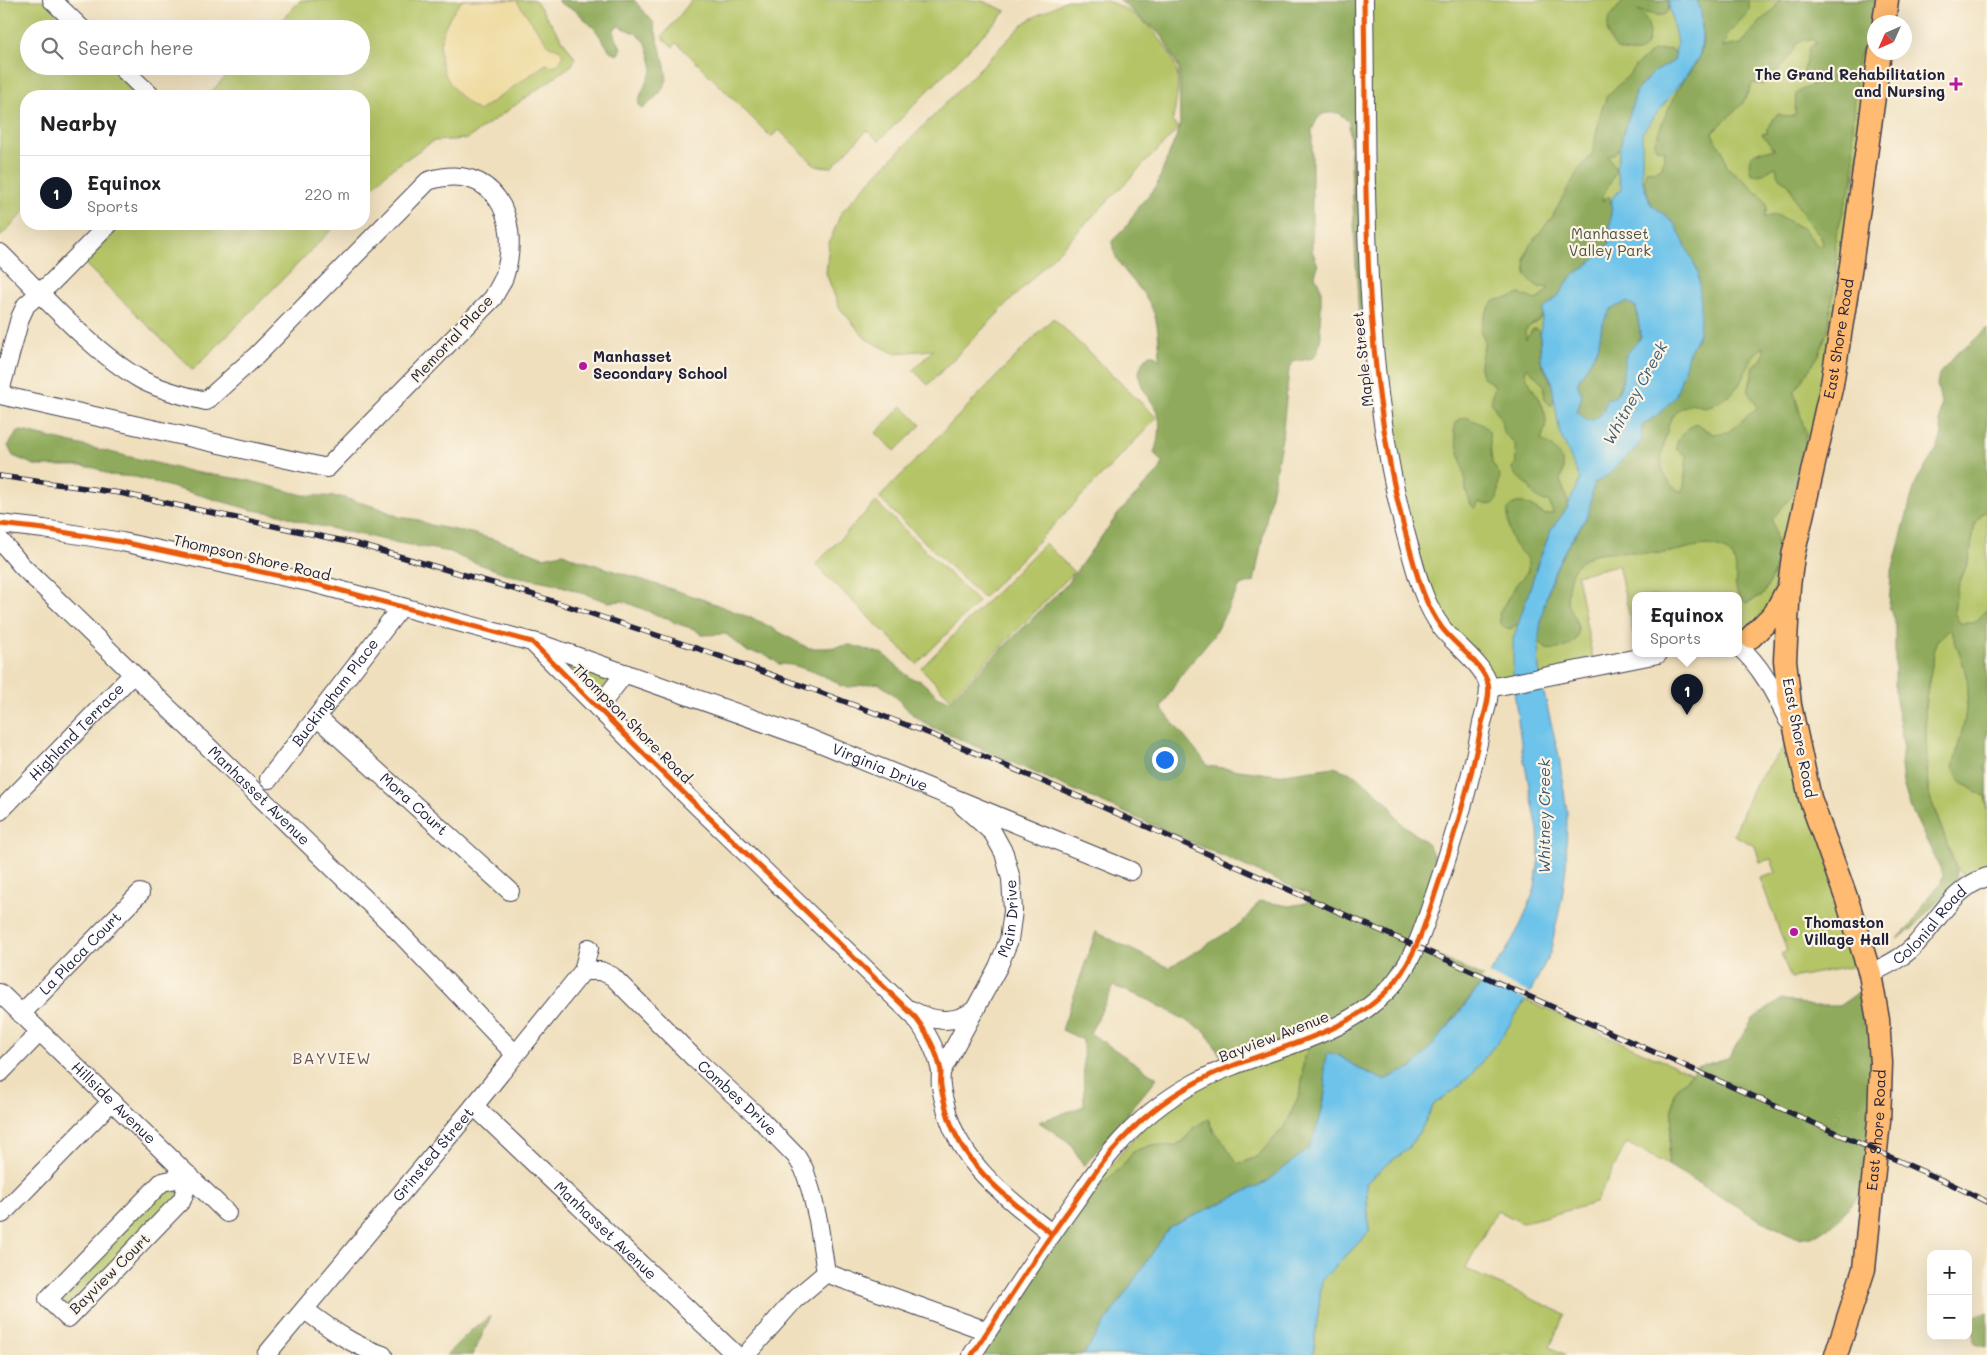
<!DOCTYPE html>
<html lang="en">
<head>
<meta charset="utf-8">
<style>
	:root { --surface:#fff; --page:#f2f2f2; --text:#202124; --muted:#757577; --line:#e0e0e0; --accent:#111827 }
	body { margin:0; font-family:Mali,sans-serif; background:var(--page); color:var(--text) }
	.controls { position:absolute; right:15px; bottom:15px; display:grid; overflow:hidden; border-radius:10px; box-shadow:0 5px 20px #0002 }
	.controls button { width:45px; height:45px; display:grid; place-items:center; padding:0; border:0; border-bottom:1px solid var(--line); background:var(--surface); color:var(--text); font:25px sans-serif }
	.compass { position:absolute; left:1867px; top:15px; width:45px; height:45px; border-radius:50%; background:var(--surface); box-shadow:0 5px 20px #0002; rotate:225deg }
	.you { position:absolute; left:1164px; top:759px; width:18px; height:18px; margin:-12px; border:4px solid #fff; border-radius:50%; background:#1a73e8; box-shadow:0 0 0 8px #1a73e833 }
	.badge { display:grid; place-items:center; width:32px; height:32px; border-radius:50%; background:var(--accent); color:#fff; font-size:16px; font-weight:700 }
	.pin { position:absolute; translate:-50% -41px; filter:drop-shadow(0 1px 2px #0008) }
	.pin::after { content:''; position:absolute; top:26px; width:18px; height:15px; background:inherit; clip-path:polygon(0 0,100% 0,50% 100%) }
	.popup { position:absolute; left:1632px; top:592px; width:110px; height:65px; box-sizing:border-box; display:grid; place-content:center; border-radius:10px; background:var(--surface); filter:drop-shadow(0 1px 4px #0005); font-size:16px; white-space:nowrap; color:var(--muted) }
	.popup b { font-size:19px; color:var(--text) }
	.popup::after { content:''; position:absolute; left:50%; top:100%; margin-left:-10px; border:10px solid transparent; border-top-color:var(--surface) }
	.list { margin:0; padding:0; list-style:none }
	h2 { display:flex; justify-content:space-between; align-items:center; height:65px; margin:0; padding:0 20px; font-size:21px }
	h2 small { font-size:16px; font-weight:400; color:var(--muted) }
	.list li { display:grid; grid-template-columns:32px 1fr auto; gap:15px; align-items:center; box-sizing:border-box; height:75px; padding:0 20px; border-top:1px solid var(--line) }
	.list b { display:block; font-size:19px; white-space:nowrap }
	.list p { margin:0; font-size:16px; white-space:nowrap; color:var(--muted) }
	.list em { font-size:16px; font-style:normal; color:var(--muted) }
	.icon { flex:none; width:28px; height:28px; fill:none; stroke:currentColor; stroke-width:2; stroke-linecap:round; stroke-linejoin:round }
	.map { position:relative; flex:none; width:1987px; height:1355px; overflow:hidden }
	.search { position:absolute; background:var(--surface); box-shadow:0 5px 20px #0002; left:20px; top:20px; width:350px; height:55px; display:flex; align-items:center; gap:12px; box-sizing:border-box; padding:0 18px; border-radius:28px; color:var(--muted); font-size:19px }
	.panel { position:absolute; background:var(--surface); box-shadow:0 5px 20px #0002; left:20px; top:90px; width:350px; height:140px; border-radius:20px }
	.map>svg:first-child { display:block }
</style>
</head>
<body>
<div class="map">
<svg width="1987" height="1355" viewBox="0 0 1987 1355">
	<rect width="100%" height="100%" fill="#fcf5e5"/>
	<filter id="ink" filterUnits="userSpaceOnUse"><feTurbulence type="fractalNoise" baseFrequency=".02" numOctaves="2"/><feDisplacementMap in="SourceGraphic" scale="10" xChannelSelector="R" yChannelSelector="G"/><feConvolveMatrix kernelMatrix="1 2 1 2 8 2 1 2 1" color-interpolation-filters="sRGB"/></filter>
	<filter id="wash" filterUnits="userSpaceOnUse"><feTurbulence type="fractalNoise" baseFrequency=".0096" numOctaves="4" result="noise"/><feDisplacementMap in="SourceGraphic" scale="20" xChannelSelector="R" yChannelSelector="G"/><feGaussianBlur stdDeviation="1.12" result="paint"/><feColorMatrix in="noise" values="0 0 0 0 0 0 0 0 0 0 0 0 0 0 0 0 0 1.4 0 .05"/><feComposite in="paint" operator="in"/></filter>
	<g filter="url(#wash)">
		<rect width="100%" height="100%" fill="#efdfbd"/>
		<g fill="#b4c466" stroke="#6b7350">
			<polygon points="0,0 52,0 82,29 29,29 29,66 120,66 143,88 135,96 26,96 26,210 0,237"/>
			<polygon points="301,0 535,0 575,58 572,65 467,139 433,141 390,170 364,196 364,96 207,96 236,66 361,66 361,29 273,29"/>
			<polygon points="692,0 980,0 1006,11 879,141 867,130 832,167 816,166 779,130 771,137 677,43 673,47 662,37"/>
			<path d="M1067 0C1078 0 1091 0 1102 0 1135 8 1165 36 1176 68 1180 79 1176 110 1172 122L1179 128 928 385 913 370 933 350 894 353 866 339 839 307 826 273 829 243 841 213 863 188 1025 22Z"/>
			<polygon points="1364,0 1887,0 1874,22 1874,52 1787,631 1738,639 1738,596 1636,596 1636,645 1618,565 1577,575 1594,665 1489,688 1434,615 1378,392"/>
			<polygon points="123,224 337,224 193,370 84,263"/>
			<polygon points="1053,318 1157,418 983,598 879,498"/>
			<polygon points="902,406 921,425 895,451 876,433"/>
			<polygon points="876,502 978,602 917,664 815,565"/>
			<polygon points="1987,509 1987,877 1973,884 1956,868 1928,792 1925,705 1936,642 1969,559 1975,523"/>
			<polygon points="1045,543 1074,572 950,698 921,668"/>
			<polygon points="532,642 625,673 598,708"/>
			<polygon points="1795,733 1866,964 1791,978 1781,954 1787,951 1760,878 1776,873 1771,859 1760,862 1755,846 1734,835 1754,785"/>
			<polygon points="1525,1000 1691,1073 1674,1093 1668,1165 1627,1143 1595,1203 1522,1223 1497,1210 1465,1269 1565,1314 1550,1347 1566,1355 1313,1355 1322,1280 1369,1232 1366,1183 1387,1164 1407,1150 1423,1126 1434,1104 1454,1090 1470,1076 1503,1035"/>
			<path d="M1316 1036 1304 1057 1301 1090 1286 1125 1258 1156 1237 1165C1228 1149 1215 1136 1208 1119L1193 1128 1184 1141 1174 1146 1152 1145 1134 1151 1124 1164 1052 1234 1166 1101Z"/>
			<polygon points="190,1176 182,1200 68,1318 48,1299 162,1182"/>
		</g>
		<g fill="#8faa5b" stroke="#58664b" fill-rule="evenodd">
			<polygon points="557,0 599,1 634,0 653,22 665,66 667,80 660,93 643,109 638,105 641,94 653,69 650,56 646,43 636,33 618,26 614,29 614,33 621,48 619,53 617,55 610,51 595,29 575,10 561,4"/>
			<path d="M1119 0H1364L1370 352 1365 350 1360 341 1349 122 1339 113C1321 112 1319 114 1312 130V250L1318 266 1315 275 1321 289V307L1320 322 1321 336 1318 351 1313 358 1293 362 1289 370 1282 438 1254 582 1240 586 1213 636 1180 676 1161 708 1208 766 1277 775 1334 767 1356 775 1388 803 1400 822 1428 844 1435 859 1438 873 1417 947 1486 978 1455 1016 1447 1028 1413 1067 1384 1080 1359 1069 1338 1055 1324 1067 1326 1088 1319 1122 1310 1148 1268 1181 1170 1227 1083 1355H972L1052 1234 1124 1164 1134 1151 1152 1145 1174 1146 1184 1141 1193 1128 1208 1119 1214 1133 1225 1144 1238 1165 1258 1156 1286 1125 1301 1090 1304 1057 1315 1036 1228 1067 1205 1031 1149 1000 1114 986 1090 1033 1157 1078 1084 1166 1070 1143 1039 1122 1084 1106 1083 1040 1062 1030 1096 932 1169 968 1241 924 1260 901 1289 906 1306 903 1310 895 928 725 913 715 891 692 878 683 849 687 840 686 835 681 814 672 793 665 779 664 765 654 748 652 726 634 702 635 694 629 675 623 668 618 662 617 623 601 608 602 553 583 510 575 462 558 451 552 399 543 305 523 280 514 252 510 136 477 109 475 96 468 80 466H37L13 456 8 446 18 431H22L193 472 247 480 303 495 341 497 379 508 399 517 419 520 430 525 471 533 513 545 543 557 563 553 574 558 702 599 761 622 808 648H827L850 645 883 654 910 678 921 681 939 697 950 700 1066 585 1118 514 1160 470 1162 462 1154 453C1157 445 1161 426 1159 418 1153 394 1124 380 1149 355H1154L1160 360C1159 342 1159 323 1151 306 1140 283 1113 267 1112 241L1127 226 1138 207 1156 187 1180 127 1179 68 1162 36Z"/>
			<path d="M1619 0H1668C1673 24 1650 13 1638 11 1641 13 1645 16 1646 19 1651 29 1650 51 1637 52 1630 53 1623 51 1617 49 1601 30 1606 19 1623 2Z"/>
			<path d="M1697 0H1749V11L1728 34 1723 47 1741 44 1760 22 1774 10 1779 0H1874L1875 21 1857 63 1853 130 1854 176 1835 238 1837 267 1828 330 1819 355 1794 392 1806 434 1803 463 1792 496 1772 519 1779 554 1774 573 1763 595 1747 603C1724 591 1747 565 1726 551 1708 538 1683 551 1664 553 1637 556 1592 541 1574 569 1569 576 1566 594 1568 603 1570 611 1576 619 1578 627 1580 646 1560 651 1546 649L1538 641C1539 614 1552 573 1566 549 1573 537 1583 527 1588 513 1591 504 1592 493 1594 483 1605 476 1610 471 1619 462 1635 447 1640 452 1642 426L1660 413 1683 374 1688 355 1699 333 1675 224 1650 203 1644 181 1646 171 1658 170 1662 167 1665 150 1657 149 1654 144C1662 123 1670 103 1681 84 1686 75 1695 67 1699 58 1706 42 1702 16 1697 0ZM1811 39 1816 43 1809 48 1803 74H1816L1821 79C1814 87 1803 87 1796 94L1795 115 1788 117 1778 114C1772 117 1772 124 1767 128V133L1762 134 1775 150C1759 150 1744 152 1751 173 1763 178 1766 171 1776 167L1780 179 1789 184 1797 204 1809 223 1820 235 1823 243 1821 247 1816 244 1804 229 1783 218 1776 215 1764 217 1767 209 1766 203 1761 195 1754 191 1751 186 1727 167 1722 149 1715 140 1712 133 1742 104 1753 83 1763 85 1777 72 1793 52 1796 44 1803 40ZM1763 347C1765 357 1762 360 1754 366L1748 392 1758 407 1728 432 1713 434 1696 424C1687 427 1675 440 1676 449L1687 456 1684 486 1681 492C1658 477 1659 460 1666 436 1668 430 1668 422 1672 417 1676 410 1684 407 1691 403L1704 407 1712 405 1730 395 1739 385 1754 355Z"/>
			<path d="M1671 49 1676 53 1674 61 1653 73 1637 90 1620 147 1615 153 1608 156 1616 169C1613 183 1604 188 1602 201L1609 196 1613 209 1609 244 1595 259 1570 278 1559 295 1543 310 1542 316 1538 321 1527 328 1525 332 1526 339 1533 329H1536L1540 332C1541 341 1539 352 1541 361 1546 375 1560 390 1551 406L1545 400 1543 384 1527 367 1525 373C1530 387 1546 406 1546 421 1546 427 1543 434 1541 440 1557 449 1569 461 1560 480L1568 502 1567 508 1551 530 1540 558 1519 623 1510 629 1504 627 1500 623 1499 613 1516 585 1528 571C1529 554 1522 556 1514 544 1508 533 1508 522 1508 509 1518 495 1534 508 1545 515L1553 513 1549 501C1547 501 1544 501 1541 500 1534 498 1532 490 1528 485 1522 478 1514 478 1512 468L1516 462 1515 444 1503 432 1501 419 1491 402 1495 386 1482 376C1481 372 1479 367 1480 364 1481 352 1489 342 1480 331 1483 322 1487 304 1497 300 1505 298 1512 298 1520 294L1536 300 1542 297 1549 288 1539 287 1531 282 1526 275 1525 260 1529 246 1552 217 1579 169 1592 155 1601 111 1607 96 1629 75 1635 66 1653 51Z"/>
			<polygon points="1627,302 1636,307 1641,337 1626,356 1624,374 1617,394 1597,419 1587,421 1577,412 1582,395 1577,383 1598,348 1602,325 1611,308"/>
			<polygon points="1987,328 1987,509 1975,523 1969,559 1957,589 1954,613 1960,623 1974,623 1987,610 1987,765 1984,769 1987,770 1987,809 1985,797 1959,781 1953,767 1964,723 1968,693 1967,675 1951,630 1944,634 1936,642 1925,705 1928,792 1956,868 1957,876 1951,889 1932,907 1912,929 1897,939 1911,925 1928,897 1941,883 1943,874 1910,807 1903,783 1901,766 1903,744 1895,693 1895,620 1889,608 1891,575 1912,495 1917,480 1938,447 1942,433 1940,423 1941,404 1937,384 1939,374 1957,353 1970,344"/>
			<path d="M1466 417 1483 425 1489 431 1492 463 1500 475C1496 491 1503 512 1479 502L1475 509 1471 505 1466 490 1465 477 1454 431 1456 423 1460 419Z"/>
			<polygon points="1872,983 1878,1020 1865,1189 1834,1224 1817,1235 1798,1238 1756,1218 1668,1165 1674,1093 1697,1067 1728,1058 1753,1019 1782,999 1811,1006 1839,1006"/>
			<polygon points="1987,1313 1987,1347 1974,1344 1972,1318"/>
			<polygon points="491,1316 473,1355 446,1355 471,1330"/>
		</g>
		<path fill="#eeda9e" stroke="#887e6c" d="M463 0H516L549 46 559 49 563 54C562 64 555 68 546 64L479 111C435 83 426 39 463 0Z"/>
		<path fill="#6dc3ea" stroke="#487292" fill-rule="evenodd" d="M1668 0H1697L1701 11 1702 40 1699 58 1642 133V179L1650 203 1675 224 1698 272 1701 305 1699 333 1688 355 1683 374 1675 397 1660 413 1642 426 1641 441 1634 451 1620 462 1610 474 1594 483C1592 493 1591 504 1588 514 1582 527 1572 537 1565 550 1545 586 1534 636 1540 677L1559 756 1567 812 1566 867 1562 898 1550 953 1530 993 1503 1035 1470 1076 1454 1090 1434 1104 1423 1126 1407 1150 1387 1164 1366 1183 1369 1232 1322 1280 1313 1355H1083L1170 1227 1268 1181 1309 1148 1319 1122 1323 1105 1326 1088 1324 1067 1327 1053 1338 1055 1359 1069 1384 1080 1413 1067 1447 1028 1504 955 1522 922 1535 888 1539 857 1538 830 1522 750 1513 683V639L1540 558 1551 530 1567 508 1580 479 1560 434 1551 380 1541 360 1540 333 1543 310 1559 295 1570 278 1595 259 1609 244 1612 199 1615 194 1622 190 1616 169 1622 138 1637 90 1653 73 1674 61 1677 43ZM1627 302 1636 307 1641 337C1637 343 1629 350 1626 356 1621 370 1627 397 1606 400 1604 412 1601 418 1588 421L1577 412 1582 395 1577 383 1598 348 1602 325 1611 309Z"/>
		<polygon fill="#efdfbd" points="1486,973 1530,993 1532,994 1528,1001 1481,981"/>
	</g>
	<g filter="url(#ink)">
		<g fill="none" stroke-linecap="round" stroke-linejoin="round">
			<defs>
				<g id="minor">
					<polyline points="52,0 82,29"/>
					<polyline points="120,66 151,96"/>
					<path d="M0 253C41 293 91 351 140 379 160 390 184 396 206 401L256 356 428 181C493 160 522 218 505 274 503 282 497 290 493 298L327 468 0 395"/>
					<polyline points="0,391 20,318 26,305 52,282 109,224"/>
					<path d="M0 524 44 529 122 542 313 583 532 642 652 762 915 1017C927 1033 937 1051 941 1071 941 1076 940 1081 941 1086 942 1095 945 1104 947 1112 962 1166 1010 1200 1052 1234"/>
					<path id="s1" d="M0 540 22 566 394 927 515 1054"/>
					<path id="s2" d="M534 642 570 654 813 740 1131 871"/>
					<path d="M1738 646C1761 665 1775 694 1788 720"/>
					<polyline points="1489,688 1658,654"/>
					<polyline points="598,708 625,673"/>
					<path id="s3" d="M317 717 510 891"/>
					<path id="s4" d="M269 779 401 607"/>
					<path id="s5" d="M0 811 133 674"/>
					<path id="s6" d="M583 971H601L612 976 695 1059 755 1114 796 1156 804 1169 811 1191 818 1220 826 1273"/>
					<path id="s7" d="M1870 974C1885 966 1903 958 1915 945 1938 921 1953 888 1987 877"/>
					<path id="s8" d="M0 993 227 1213"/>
					<path d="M911 1010C934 1022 955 1025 976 1009"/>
					<path id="s9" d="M21 1014 140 893"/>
					<path id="s10" d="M941 1072 998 967 1009 940 1013 911 1011 879 1004 853 993 833 963 806"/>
					<polyline points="0,1073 40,1032"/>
					<path id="s11" d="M474 1106 736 1355"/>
					<polygon points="190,1176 182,1200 68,1318 48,1299 162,1182"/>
					<polyline points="2,1214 112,1101"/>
					<polyline points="826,1273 987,1331"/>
					<path d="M305 1310C329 1328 353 1346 383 1355"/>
					<path id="s12" d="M266 1355 474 1106 583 971 589 948"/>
					<polyline points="746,1355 795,1299 826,1273"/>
					<path d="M972 1355C1003 1308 1033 1260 1066 1214 1082 1192 1096 1169 1114 1149 1136 1123 1165 1099 1195 1083 1260 1047 1345 1042 1395 982 1415 956 1425 925 1435 894 1454 838 1471 782 1482 723 1485 712 1491 695 1488 684 1484 665 1454 644 1442 628 1424 604 1417 575 1409 546 1359 369 1367 182 1364 0"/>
				</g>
				<g id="major">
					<polyline points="1884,22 1887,0"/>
					<polyline points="1751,637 1775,613 1786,592"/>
					<path id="s13" d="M1836 1355 1864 1269 1879 1121 1881 1063 1878 1020 1870 974 1846 897 1810 798 1790 705 1785 660 1789 586 1793 556 1832 384 1851 266 1880 52"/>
				</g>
			</defs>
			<use href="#minor" stroke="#413e4e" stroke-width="20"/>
			<use href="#major" stroke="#413e4e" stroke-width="25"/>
			<use href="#minor" stroke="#fff" stroke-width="18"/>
			<use href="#major" stroke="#ffbb71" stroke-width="22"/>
			<defs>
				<polyline id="rail" points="0,476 120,493 353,543 531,594 708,652 814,690 933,735 1089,801 1951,1184 1987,1202"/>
			</defs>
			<use href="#rail" stroke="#22223b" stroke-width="5.5"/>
			<use href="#rail" stroke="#fcf5e5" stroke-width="4" stroke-dasharray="11" stroke-linecap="butt"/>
			<defs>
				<g id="cycleway">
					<path d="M0 524 44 529 122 542 313 583 532 642 652 762 915 1017C927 1033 937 1051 941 1071 941 1076 940 1081 941 1086 942 1095 945 1104 947 1112 962 1166 1010 1200 1052 1234"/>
					<path d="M972 1355C1003 1308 1033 1260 1066 1214 1082 1192 1096 1169 1114 1149 1136 1123 1165 1099 1195 1083 1260 1047 1345 1042 1395 982 1415 956 1425 925 1435 894 1454 838 1471 782 1482 723 1485 712 1491 695 1488 684 1484 665 1454 644 1442 628 1424 604 1417 575 1409 546 1359 369 1367 182 1364 0"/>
				</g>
			</defs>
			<use href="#cycleway" stroke="#fcf5e5" stroke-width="8"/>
			<use href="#cycleway" stroke="#e8590c" stroke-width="5"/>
		</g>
	</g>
	<g fill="#b5179e" stroke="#fcf5e5" stroke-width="2">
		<path d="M1953.5 76.5h5v5h5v5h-5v5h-5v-5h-5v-5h5z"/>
		<circle cx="583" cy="366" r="5"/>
		<circle cx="1794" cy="932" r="5"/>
	</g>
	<g text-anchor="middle" stroke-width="4.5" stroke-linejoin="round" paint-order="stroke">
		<g font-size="15" font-weight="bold" fill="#22223b" stroke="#fcf5e5" text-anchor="start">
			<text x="1945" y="80" text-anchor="end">The Grand Rehabilitation<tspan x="1945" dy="17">and Nursing</tspan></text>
			<text x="593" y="362">Manhasset<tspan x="593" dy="17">Secondary School</tspan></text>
			<text x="1804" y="928">Thomaston<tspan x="1804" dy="17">Village Hall</tspan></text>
		</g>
		<g font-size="15" fill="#4e5348" stroke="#fcf5e5">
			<text x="1610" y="239">Manhasset<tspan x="1610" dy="17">Valley Park</tspan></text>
		</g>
		<g font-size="15" fill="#22223b" stroke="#fcf5e5">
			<text transform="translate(452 339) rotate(-47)" y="5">Memorial Place</text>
			<text dy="5" stroke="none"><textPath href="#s13" startOffset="1040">East Shore Road</textPath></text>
			<text transform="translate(1363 359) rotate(-96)" y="5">Maple Street</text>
			<text transform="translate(252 558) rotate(13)" y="5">Thompson Shore Road</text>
			<text dy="5" stroke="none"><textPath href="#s4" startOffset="109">Buckingham Place</textPath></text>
			<text transform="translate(632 724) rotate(45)" y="5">Thompson Shore Road</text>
			<text dy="5" stroke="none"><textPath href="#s5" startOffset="110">Highland Terrace</textPath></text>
			<text transform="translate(1799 738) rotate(79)" y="5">East Shore Road</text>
			<text dy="5" stroke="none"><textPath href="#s2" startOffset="368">Virginia Drive</textPath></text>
			<text dy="5" stroke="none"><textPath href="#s1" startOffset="364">Manhasset Avenue</textPath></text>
			<text dy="5" stroke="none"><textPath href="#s3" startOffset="130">Mora Court</textPath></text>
			<text dy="5" stroke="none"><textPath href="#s10" startOffset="170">Main Drive</textPath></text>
			<text dy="5" stroke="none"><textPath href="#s7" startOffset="78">Colonial Road</textPath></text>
			<text dy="5" stroke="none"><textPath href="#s9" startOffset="85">La Placa Court</textPath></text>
			<text transform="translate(1274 1037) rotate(-21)" y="5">Bayview Avenue</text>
			<text dy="5" stroke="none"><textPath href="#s6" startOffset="205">Combes Drive</textPath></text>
			<text dy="5" stroke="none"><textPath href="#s8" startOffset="158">Hillside Avenue</textPath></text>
			<text dy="5" stroke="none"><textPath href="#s13" startOffset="230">East Shore Road</textPath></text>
			<text dy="5" stroke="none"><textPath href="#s12" startOffset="261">Grinsted Street</textPath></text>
			<text dy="5" stroke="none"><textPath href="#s11" startOffset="181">Manhasset Avenue</textPath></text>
			<text transform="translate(110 1274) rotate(-45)" y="5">Bayview Court</text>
		</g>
		<g font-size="16" font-style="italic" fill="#3c5a78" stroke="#fcf5e5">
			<text transform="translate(1635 393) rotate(-61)" y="6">Whitney Creek</text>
			<text transform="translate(1544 816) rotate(-90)" y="6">Whitney Creek</text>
		</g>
		<g font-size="16" letter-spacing="1" fill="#68565e" stroke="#fcf5e5">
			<text x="332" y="1064">BAYVIEW</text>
		</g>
	</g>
</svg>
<div class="controls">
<button>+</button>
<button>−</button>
</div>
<svg class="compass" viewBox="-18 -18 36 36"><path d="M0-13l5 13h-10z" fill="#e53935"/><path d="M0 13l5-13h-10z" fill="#757577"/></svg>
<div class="you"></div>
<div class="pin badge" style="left:1687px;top:715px">1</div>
<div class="popup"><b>Equinox</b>Sports</div>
<div class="search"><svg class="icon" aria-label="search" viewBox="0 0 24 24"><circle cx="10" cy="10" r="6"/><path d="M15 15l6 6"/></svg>Search here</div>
<section class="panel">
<h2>Nearby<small></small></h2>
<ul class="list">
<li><span class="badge">1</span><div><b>Equinox</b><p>Sports</p></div><em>220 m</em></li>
</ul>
</section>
</div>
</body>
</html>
